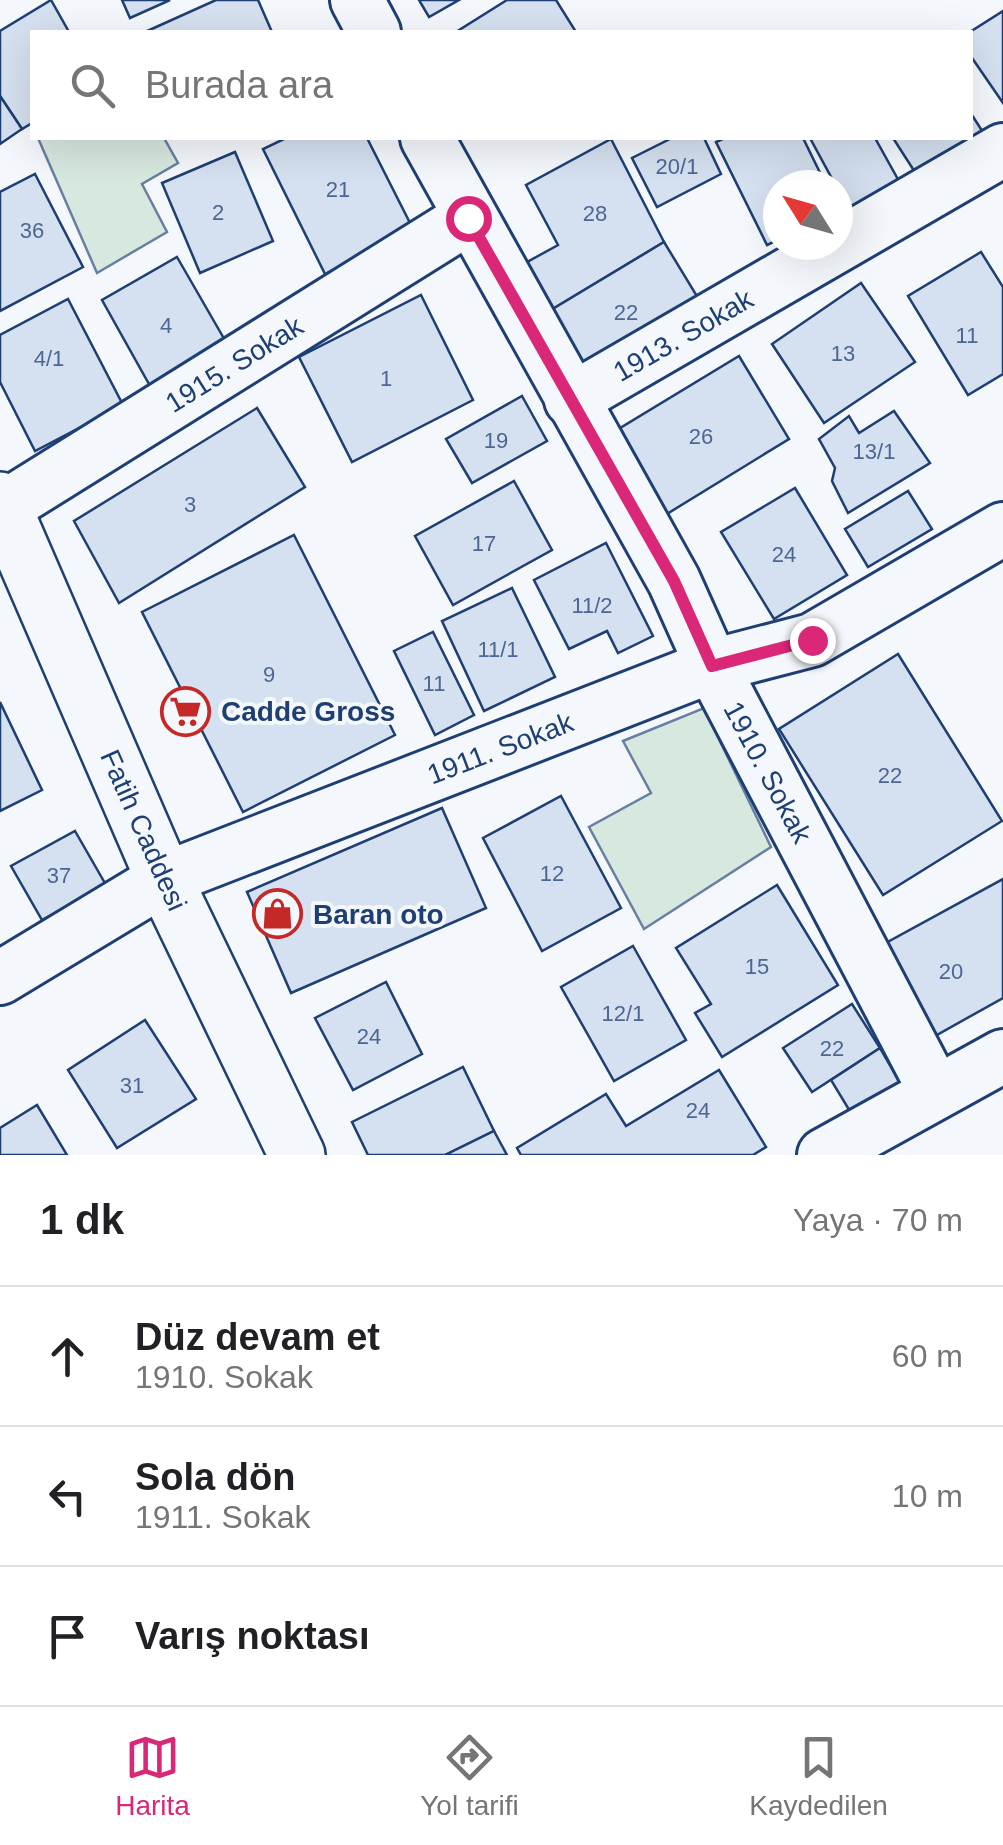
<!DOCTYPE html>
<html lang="tr">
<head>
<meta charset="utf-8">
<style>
	:root { --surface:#fff; --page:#f2f2f2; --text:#202124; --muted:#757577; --line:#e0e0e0; --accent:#db2777 }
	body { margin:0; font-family:Arial,sans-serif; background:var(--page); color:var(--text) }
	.compass { position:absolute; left:763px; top:170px; width:90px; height:90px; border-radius:50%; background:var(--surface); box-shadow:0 10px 40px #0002; rotate:307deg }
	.stop { position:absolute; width:30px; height:30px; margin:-22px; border:8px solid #db2777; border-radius:50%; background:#fff }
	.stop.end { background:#db2777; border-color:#fff; box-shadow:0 2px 10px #0008 }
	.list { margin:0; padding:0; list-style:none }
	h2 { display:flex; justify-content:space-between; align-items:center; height:130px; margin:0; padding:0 40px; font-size:42px }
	h2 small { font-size:32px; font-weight:400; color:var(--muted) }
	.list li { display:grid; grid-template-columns:65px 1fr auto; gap:30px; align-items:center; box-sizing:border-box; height:140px; padding:0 40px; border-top:2px solid var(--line) }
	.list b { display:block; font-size:38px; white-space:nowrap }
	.list p { margin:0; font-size:32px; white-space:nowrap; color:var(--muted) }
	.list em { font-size:32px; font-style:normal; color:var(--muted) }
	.icon { flex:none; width:55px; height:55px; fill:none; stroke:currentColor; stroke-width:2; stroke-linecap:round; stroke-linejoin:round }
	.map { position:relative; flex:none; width:1003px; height:1155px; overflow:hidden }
	.search { position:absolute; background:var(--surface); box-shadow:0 10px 40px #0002; left:30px; right:30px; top:30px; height:110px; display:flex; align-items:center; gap:25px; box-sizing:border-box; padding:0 35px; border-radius:0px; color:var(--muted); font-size:38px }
	.sheet { height:550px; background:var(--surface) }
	nav { display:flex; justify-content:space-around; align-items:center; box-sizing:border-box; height:140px; border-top:2px solid var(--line); background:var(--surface); font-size:28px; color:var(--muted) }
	nav a { display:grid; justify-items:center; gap:5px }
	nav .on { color:var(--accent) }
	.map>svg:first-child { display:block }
</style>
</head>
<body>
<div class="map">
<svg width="1003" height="1155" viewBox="0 0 1003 1155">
	<rect width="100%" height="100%" fill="#f4f7fb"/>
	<g fill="#d7e8df" stroke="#687fa3" stroke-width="2.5">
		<polygon points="38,138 164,138 178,163 142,184 167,232 97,273"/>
		<polygon points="704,708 771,847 644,929 589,827 651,793 623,741"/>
	</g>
	<g fill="#d5e0f0" stroke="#1d3f73" stroke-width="2.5">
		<polygon points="51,0 69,32 32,32 32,123 22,129 0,96 0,31"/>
		<polygon points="122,0 170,0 130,18"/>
		<polygon points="216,0 258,0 272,32 145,32"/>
		<polygon points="419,0 459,0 429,17"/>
		<polygon points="507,0 556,0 576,32 456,32"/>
		<polygon points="1003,11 1003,103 970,55 970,32"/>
		<polygon points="0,96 22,129 0,144"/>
		<polygon points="970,112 986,137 920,180 893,138 970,138"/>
		<polygon points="286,138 367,138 413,229 325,274 263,149"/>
		<polygon points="672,138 704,138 721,174 657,207 632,158"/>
		<polygon points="725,138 803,138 826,185 778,185 778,240 767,245 716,142"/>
		<polygon points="810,138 875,138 900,183 849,210"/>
		<polygon points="611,139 664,242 546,313 509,272 558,245 526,185"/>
		<polygon points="235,152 273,241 200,273 162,183"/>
		<polygon points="35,174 83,267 0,311 0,192"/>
		<polygon points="664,242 706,311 586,381 546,313"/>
		<polygon points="981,252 1003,287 1003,374 968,395 908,296"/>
		<polygon points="177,257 230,349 154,393 102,300"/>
		<polygon points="861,283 915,362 824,423 772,344"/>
		<polygon points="421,295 473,400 352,462 299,357"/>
		<polygon points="68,299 123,405 35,451 0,382 0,335"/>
		<polygon points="739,356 789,439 662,517 612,433"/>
		<polygon points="522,396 547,441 472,483 446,439"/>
		<polygon points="257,408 305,487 119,603 74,521"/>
		<polygon points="894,411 930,463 848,513 832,481 835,468 819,439 849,416 859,433"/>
		<polygon points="514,481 552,550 453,605 415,536"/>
		<polygon points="795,488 847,575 774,619 721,532"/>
		<polygon points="908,491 932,529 868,567 845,529"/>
		<polygon points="294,535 395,735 243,812 142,612"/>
		<polygon points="606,543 653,636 618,653 607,631 569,649 534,580"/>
		<polygon points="512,588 555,677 484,711 442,621"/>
		<polygon points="433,632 474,715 435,735 394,651"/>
		<polygon points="898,654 1002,821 883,895 779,729"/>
		<polygon points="0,702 42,790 0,811"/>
		<polygon points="561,796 621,908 542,951 483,838"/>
		<polygon points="442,808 486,908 291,993 247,892"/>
		<polygon points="75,831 106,885 42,920 11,866"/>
		<polygon points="1003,879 1003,998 935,1036 884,944"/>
		<polygon points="777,885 838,985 722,1057 695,1013 711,1004 676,948"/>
		<polygon points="633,946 686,1040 614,1081 561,987"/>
		<polygon points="386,982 422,1054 353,1090 315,1018"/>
		<polygon points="852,1004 880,1048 812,1092 783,1048"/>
		<polygon points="145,1020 196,1099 117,1148 68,1070"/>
		<polygon points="880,1048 901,1084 851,1113 831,1080"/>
		<polygon points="463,1067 494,1131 445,1155 368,1155 352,1122"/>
		<polygon points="719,1070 766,1147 753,1155 521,1155 517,1148 606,1094 626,1126"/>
		<polygon points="37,1105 67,1155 0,1155 0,1128"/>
		<polygon points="494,1131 507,1155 445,1155"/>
	</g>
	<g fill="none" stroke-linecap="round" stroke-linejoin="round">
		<defs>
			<g id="street">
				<polyline points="357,0 374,32"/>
				<polyline points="427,138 674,581 712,666 935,1091"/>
				<polyline points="571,400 1003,150"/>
				<polyline points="0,510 468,218"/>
				<polyline points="0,978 164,879 712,666 812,640 1003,529"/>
				<polyline points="824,1155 1003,1056"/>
			</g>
			<polyline id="secondary" points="0,500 164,879 297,1155"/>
		</defs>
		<use href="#street" stroke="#1d3f73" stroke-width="58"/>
		<use href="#secondary" stroke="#1d3f73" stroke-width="60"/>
		<use href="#street" stroke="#f4f7fb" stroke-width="52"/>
		<use href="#secondary" stroke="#f4f7fb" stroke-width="55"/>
	</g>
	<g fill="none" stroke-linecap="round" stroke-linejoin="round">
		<polyline stroke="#db2777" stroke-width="12" points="468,218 674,581 712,666 812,640"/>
	</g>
	<defs>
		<symbol id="supermarket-ring" viewBox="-11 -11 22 22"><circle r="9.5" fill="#f4f7fb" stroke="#c62828" stroke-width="1.5"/><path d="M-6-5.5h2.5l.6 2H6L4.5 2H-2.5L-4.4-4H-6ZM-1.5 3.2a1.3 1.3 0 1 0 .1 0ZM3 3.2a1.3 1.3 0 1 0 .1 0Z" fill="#c62828"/></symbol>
		<symbol id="shop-ring" viewBox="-11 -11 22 22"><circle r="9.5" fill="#f4f7fb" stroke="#c62828" stroke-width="1.5"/><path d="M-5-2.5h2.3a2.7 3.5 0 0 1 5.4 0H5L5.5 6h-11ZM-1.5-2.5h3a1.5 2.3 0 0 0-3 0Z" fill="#c62828"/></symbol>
	</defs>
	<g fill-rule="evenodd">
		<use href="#supermarket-ring" x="158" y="684" width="55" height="55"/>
		<use href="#shop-ring" x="250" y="886" width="55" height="55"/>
	</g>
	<g text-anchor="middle" stroke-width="8" stroke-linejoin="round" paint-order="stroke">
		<g font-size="22" fill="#4b6792">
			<text x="677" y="174">20/1</text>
			<text x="338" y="197">21</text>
			<text x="218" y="220">2</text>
			<text x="595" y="221">28</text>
			<text x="32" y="238">36</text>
			<text x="626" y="320">22</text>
			<text x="166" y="333">4</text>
			<text x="967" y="343">11</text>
			<text x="843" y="361">13</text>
			<text x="49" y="366">4/1</text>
			<text x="386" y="386">1</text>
			<text x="701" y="444">26</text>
			<text x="496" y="448">19</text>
			<text x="874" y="459">13/1</text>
			<text x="190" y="512">3</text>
			<text x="484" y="551">17</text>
			<text x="784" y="562">24</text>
			<text x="592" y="613">11/2</text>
			<text x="498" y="657">11/1</text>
			<text x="269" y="682">9</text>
			<text x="434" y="691">11</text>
			<text x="890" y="783">22</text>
			<text x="552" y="881">12</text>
			<text x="59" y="883">37</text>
			<text x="757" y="974">15</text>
			<text x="951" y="979">20</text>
			<text x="623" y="1021">12/1</text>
			<text x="369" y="1044">24</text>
			<text x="832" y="1056">22</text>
			<text x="132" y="1093">31</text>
			<text x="698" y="1118">24</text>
		</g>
		<g font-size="28" fill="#1d3f73" stroke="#f4f7fb">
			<text transform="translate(683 335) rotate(-30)" y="10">1913. Sokak</text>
			<text transform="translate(234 364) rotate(-32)" y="10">1915. Sokak</text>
			<text transform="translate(500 748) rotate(-21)" y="10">1911. Sokak</text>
			<text transform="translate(768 772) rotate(62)" y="10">1910. Sokak</text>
			<text transform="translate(144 830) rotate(66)" y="10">Fatih Caddesi</text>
		</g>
		<g font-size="28" font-weight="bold" fill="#1d3f73" stroke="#f4f7fb" text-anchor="start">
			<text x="221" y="721">Cadde Gross</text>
			<text x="313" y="924">Baran oto</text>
		</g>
	</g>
</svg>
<svg class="compass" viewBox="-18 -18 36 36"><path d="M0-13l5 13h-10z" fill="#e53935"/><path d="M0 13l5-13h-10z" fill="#757577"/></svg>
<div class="stop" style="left:468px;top:218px"></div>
<div class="stop end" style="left:812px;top:640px"></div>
<div class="search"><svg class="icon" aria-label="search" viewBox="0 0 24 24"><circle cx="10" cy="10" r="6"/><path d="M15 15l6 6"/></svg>Burada ara</div>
</div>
<section class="sheet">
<h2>1 dk<small>Yaya · 70 m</small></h2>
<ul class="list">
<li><svg class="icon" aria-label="ahead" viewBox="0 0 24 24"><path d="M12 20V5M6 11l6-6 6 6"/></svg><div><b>Düz devam et</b><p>1910. Sokak</p></div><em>60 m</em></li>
<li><svg class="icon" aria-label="left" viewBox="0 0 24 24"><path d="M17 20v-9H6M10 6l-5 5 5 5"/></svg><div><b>Sola dön</b><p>1911. Sokak</p></div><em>10 m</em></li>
<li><svg class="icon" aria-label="arrive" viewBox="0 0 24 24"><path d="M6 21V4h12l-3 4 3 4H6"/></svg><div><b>Varış noktası</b></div></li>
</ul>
</section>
<nav>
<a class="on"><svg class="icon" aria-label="map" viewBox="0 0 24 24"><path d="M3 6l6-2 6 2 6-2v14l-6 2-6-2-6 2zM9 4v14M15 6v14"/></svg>Harita</a>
<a><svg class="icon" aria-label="directions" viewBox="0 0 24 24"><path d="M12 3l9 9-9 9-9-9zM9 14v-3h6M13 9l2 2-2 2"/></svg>Yol tarifi</a>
<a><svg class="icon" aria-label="saved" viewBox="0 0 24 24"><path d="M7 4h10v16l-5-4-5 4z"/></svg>Kaydedilen</a>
</nav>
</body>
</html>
